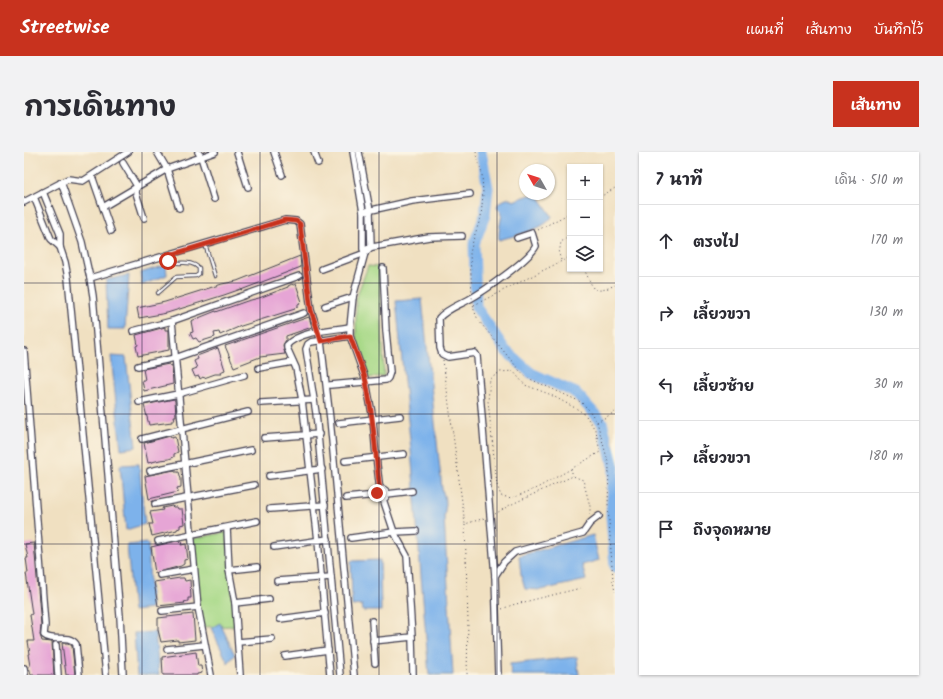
<!DOCTYPE html>
<html lang="th">
<head>
<meta charset="utf-8">
<style>
	:root { --surface:#fff; --page:#f2f2f3; --text:#2b2b33; --muted:#7c7c81; --line:#e1e1e2; --accent:#c8321e }
	body { margin:0; font-family:Kalam,"Playpen Sans Thai",sans-serif; background:var(--page); color:var(--text) }
	.controls { position:absolute; right:12px; top:12px; display:grid; overflow:hidden; border-radius:0px; box-shadow:0 1px 3px #0004 }
	.controls button { width:36px; height:36px; display:grid; place-items:center; padding:0; border:0; border-bottom:1px solid var(--line); background:var(--surface); color:var(--text); font:20px sans-serif }
	.compass { position:absolute; left:495px; top:12px; width:36px; height:36px; border-radius:50%; background:var(--surface); box-shadow:0 1px 3px #0004; rotate:309deg }
	.stop { position:absolute; width:12px; height:12px; margin:-9px; border:3px solid #c8321e; border-radius:50%; background:#fff }
	.stop.end { background:#c8321e; border-color:#fff; box-shadow:0 1px 4px #0008 }
	.list { margin:0; padding:0; list-style:none }
	h2 { display:flex; justify-content:space-between; align-items:center; height:52px; margin:0; padding:0 16px; font-size:17px }
	h2 small { font-size:13px; font-weight:400; color:var(--muted) }
	.list li { display:grid; grid-template-columns:26px 1fr auto; gap:12px; align-items:center; box-sizing:border-box; height:72px; padding:0 16px; border-top:1px solid var(--line) }
	.list b { display:block; font-size:15px; white-space:nowrap }
	.list em { font-size:13px; font-style:normal; color:var(--muted) }
	.icon { flex:none; width:22px; height:22px; fill:none; stroke:currentColor; stroke-width:2; stroke-linecap:round; stroke-linejoin:round }
	.map { position:relative; flex:none; width:591px; height:523px; overflow:hidden; border-radius:0px }
	header { display:flex; align-items:center; gap:24px; box-sizing:border-box; height:56px; padding:0 20px; background:var(--accent); color:#fff }
	header strong { font-size:19px }
	nav { display:flex; gap:22px; margin-inline-start:auto; font-size:14px }
	.intro { display:flex; align-items:center; justify-content:space-between; box-sizing:border-box; height:96px; padding:0 24px }
	h1 { margin:0; font-size:28px }
	.button { padding:10px 18px; border-radius:0px; background:var(--accent); color:#fff; font-size:14px; font-weight:700 }
	main { display:flex; gap:24px; padding:0 24px }
	aside { flex:1; background:var(--surface); border-radius:0px; box-shadow:0 1px 3px #0004 }
	.map>svg:first-child { display:block }
</style>
</head>
<body>
<header>
<strong>Streetwise</strong>
<nav><a>แผนที่</a><a>เส้นทาง</a><a>บันทึกไว้</a></nav>
</header>
<div class="intro"><h1>การเดินทาง</h1><a class="button">เส้นทาง</a></div>
<main>
<div class="map">
<svg width="591" height="523" viewBox="0 0 591 523">
	<rect width="100%" height="100%" fill="#fcf5e5"/>
	<filter id="ink" filterUnits="userSpaceOnUse"><feTurbulence type="fractalNoise" baseFrequency=".025" numOctaves="2"/><feDisplacementMap in="SourceGraphic" scale="8" xChannelSelector="R" yChannelSelector="G"/><feConvolveMatrix kernelMatrix="1 2 1 2 8 2 1 2 1" color-interpolation-filters="sRGB"/></filter>
	<filter id="wash" filterUnits="userSpaceOnUse"><feTurbulence type="fractalNoise" baseFrequency=".012" numOctaves="4" result="noise"/><feDisplacementMap in="SourceGraphic" scale="16" xChannelSelector="R" yChannelSelector="G"/><feGaussianBlur stdDeviation="0.9" result="paint"/><feColorMatrix in="noise" values="0 0 0 0 0 0 0 0 0 0 0 0 0 0 0 0 0 1.4 0 .05"/><feComposite in="paint" operator="in"/></filter>
	<g filter="url(#wash)">
		<rect width="100%" height="100%" fill="#f0e0c1"/>
		<g fill="#a8d988" stroke="#657e62">
			<polygon points="344,114 356,115 360,224 344,226 332,183 332,146"/>
			<polygon points="203,380 211,474 177,475 167,387"/>
		</g>
		<g fill="#7db2eb" stroke="#506a93">
			<path d="M506 43 515 45 528 64C523 77 488 84 475 88 474 78 477 70 478 61L473 55 475 50 485 46 489 49Z"/>
			<polygon points="142,113 143,123 118,133 116,121"/>
			<polygon points="105,123 101,177 84,177 82,128"/>
			<polygon points="398,147 418,337 422,351 420,365 429,523 405,523 387,298 372,149"/>
			<polygon points="87,204 102,205 112,295 97,297"/>
			<polygon points="115,312 121,372 102,378 96,313"/>
			<polygon points="569,383 575,408 558,413 562,428 517,438 501,437 497,423 495,404"/>
			<polygon points="124,391 127,457 109,459 103,393"/>
			<polygon points="356,408 357,459 339,459 338,453 328,454 327,409"/>
			<polygon points="196,471 211,503 204,511 187,476"/>
			<polygon points="131,480 135,523 113,523 110,481"/>
			<polygon points="553,505 555,523 487,523 486,512"/>
		</g>
		<g fill="none" stroke-linecap="round" stroke-linejoin="round">
			<polyline stroke="#7db2eb" stroke-width="11" points="457,0 464,36 461,63 450,92 452,155 482,199 507,221 552,241 578,270 590,316 587,364 591,415"/>
		</g>
		<g id="blocks">
			<g fill="#e6a5d5">
				<polygon points="276,104 277,115 217,138 217,137 200,143 143,161 115,166 113,156 141,150 198,132 213,129"/>
				<polygon points="268,132 269,133 272,132 278,150 274,152 274,155 270,156 271,157 217,174 196,183 195,180 190,181 191,185 175,190 172,186 169,187 166,181 169,180 167,169 192,159 192,160 223,149 235,146 264,135 264,134"/>
				<polygon points="285,165 288,175 262,184 262,188 259,193 261,202 236,205 210,215 201,194"/>
				<polygon points="141,175 141,178 145,178 145,198 114,204 112,194 114,193 112,183"/>
				<polygon points="194,196 201,218 196,220 197,222 191,222 180,226 179,225 176,227 175,224 171,225 168,218 173,216 170,209 174,207 173,204"/>
				<polygon points="145,212 146,214 148,213 149,232 120,239 118,228 121,228 119,217"/>
				<polygon points="150,247 151,249 152,264 150,264 151,268 148,268 148,270 125,273 120,253"/>
				<polygon points="146,284 147,286 151,285 154,300 150,302 150,305 145,307 136,308 124,311 120,291"/>
				<polygon points="150,318 151,320 155,320 157,327 157,335 153,336 154,340 125,347 121,324"/>
				<polygon points="148,354 149,355 153,355 154,357 158,357 160,372 156,373 156,376 153,377 153,378 128,384 125,372 129,372 126,360 139,358 138,356"/>
				<polygon points="153,389 158,390 157,393 162,392 164,407 160,408 160,412 157,414 131,421 127,395"/>
				<polygon points="10,391 17,473 16,483 18,489 28,490 30,523 7,523 5,514 6,514 4,502 6,502 4,489 10,489 6,463 8,462 2,421 4,421 2,406 4,406 1,392"/>
				<polygon points="156,426 160,426 161,429 166,428 167,446 164,446 164,449 160,450 161,451 134,454 130,430"/>
				<polygon points="169,462 171,488 154,490 154,488 137,490 134,478 134,466"/>
				<polygon points="38,491 44,491 48,494 51,523 42,523"/>
				<polygon points="172,500 174,514 177,514 178,521 173,522 173,523 139,523 138,505"/>
			</g>
		</g>
	</g>
	<g filter="url(#ink)">
		<use href="#blocks" fill-opacity="0" stroke="#413e4f" stroke-width="1"/>
		<g fill="none" stroke-linecap="round" stroke-linejoin="round">
			<defs>
				<g id="service">
					<polyline points="181,92 191,124"/>
					<path d="M134 141 152 125 172 124 175 122V116C163 105 153 117 140 105"/>
				</g>
				<g id="minor">
					<polyline points="133,0 143,17 155,56"/>
					<polyline points="174,0 177,5 190,47"/>
					<polyline points="213,0 224,35"/>
					<polyline points="250,0 258,23"/>
					<polyline points="290,0 294,11"/>
					<polyline points="329,0 339,60 339,97 341,101"/>
					<polyline points="335,0 346,59 347,95 341,101 329,145 326,175 326,184 342,229 349,267 352,305 356,338"/>
					<polyline points="99,11 113,34 112,41 120,66"/>
					<polyline points="69,27 87,79"/>
					<polyline points="37,30 58,90 66,126 261,68 272,69 276,72 287,158 297,189 306,267 330,523"/>
					<polyline points="19,40 36,82 36,95 41,110 44,126 82,523"/>
					<polyline points="10,45 27,87 36,95"/>
					<polyline points="0,50 44,27 59,29 104,0"/>
					<polyline points="79,55 143,17 191,0"/>
					<polyline points="339,60 388,49 446,42"/>
					<polyline points="343,96 405,85 438,84"/>
					<polyline points="298,117 341,101"/>
					<polyline points="66,126 69,144 96,464 99,523"/>
					<polyline points="301,154 329,145"/>
					<polyline points="109,179 148,169"/>
					<path d="M0 199 21 473 20 483C29 491 44 481 52 492L55 523"/>
					<polyline points="114,214 151,206 280,161"/>
					<polyline points="235,216 269,210"/>
					<polyline points="306,233 362,228 364,226 366,220 362,179 359,116"/>
					<polyline points="115,250 154,242 220,223"/>
					<polyline points="237,251 290,248"/>
					<polyline points="315,271 376,264"/>
					<polyline points="240,286 295,282"/>
					<polyline points="118,287 224,260"/>
					<polyline points="321,309 380,302"/>
					<polyline points="126,319 227,298"/>
					<polyline points="245,324 298,317"/>
					<circle cx="358" cy="342" r="5"/>
					<polyline points="363,342 388,339"/>
					<polyline points="322,346 353,343"/>
					<polyline points="359,347 370,380 383,404 388,485 389,523"/>
					<polyline points="131,352 230,333"/>
					<polyline points="246,357 301,353"/>
					<polyline points="203,376 205,418 211,451 216,523"/>
					<polyline points="327,386 370,380 392,379"/>
					<polyline points="134,389 233,369"/>
					<polyline points="250,395 304,387"/>
					<polyline points="205,418 233,415"/>
					<polyline points="136,423 170,417"/>
					<polyline points="471,424 480,410 491,400 559,381 566,371 575,364"/>
					<polyline points="253,429 307,425"/>
					<polyline points="211,451 245,447"/>
					<polyline points="138,459 174,455"/>
					<polyline points="256,467 301,461"/>
					<polyline points="348,469 351,511"/>
					<polyline points="349,489 388,485"/>
					<polyline points="214,490 248,487"/>
					<polyline points="32,493 34,523"/>
					<polyline points="143,497 180,493"/>
					<polyline points="261,504 304,498"/>
					<polyline points="0,516 1,523"/>
					<polyline points="187,523 174,455 148,169 275,124"/>
					<path d="M306 523 294 389 278 248 272 216 263 196V193C276 179 308 178 326 175"/>
					<polyline points="316,523 292,261 282,197 284,192 287,190 326,184"/>
					<path d="M474 523 471 424 453 204 451 201 424 205 418 202 416 196 415 166C423 157 433 154 444 148 459 140 505 108 512 94L508 81 493 86"/>
				</g>
			</defs>
			<use href="#service" stroke="#413e4f" stroke-width="4.5"/>
			<use href="#minor" stroke="#413e4f" stroke-width="8"/>
			<g stroke="#413e4f" stroke-width="1" stroke-dasharray="1 3" stroke-linecap="butt">
				<polyline points="576,45 591,36"/>
				<polyline points="514,78 546,61"/>
				<polyline points="537,108 535,102 537,90 546,84"/>
				<path d="M560 117 569 136C576 141 584 136 591 133"/>
				<polyline points="450,153 546,105"/>
				<polyline points="419,208 441,372 461,366"/>
				<polyline points="573,270 591,260"/>
				<polyline points="547,317 576,300 572,279 562,264 555,258 525,242 501,233 489,219 476,220 466,227 464,249 473,333 477,344 488,346 513,336 547,317 549,324"/>
				<polyline points="471,362 486,353 549,324 559,328 566,354 566,362"/>
				<polyline points="441,373 444,469 443,523"/>
				<polyline points="478,457 488,453 557,436"/>
			</g>
			<use href="#service" stroke="#fff" stroke-width="2.5"/>
			<use href="#minor" stroke="#fff" stroke-width="5.5"/>
			<polyline stroke="#413e4f" stroke-width="1" stroke-dasharray="1 3" stroke-linecap="butt" points="452,0 458,22 459,42 457,65 450,85 446,101 448,145 450,158 454,168 496,219 504,226 557,250 565,258 573,270 585,313 584,354 589,429 591,440"/>
		</g>
	</g>
	<g fill="none" stroke-linecap="round" stroke-linejoin="round" filter="url(#ink)">
		<path stroke="#c8321e" stroke-width="5" d="M144 109 140 105 261 68 272 69 276 72 287 158 297 189 326 184C331 199 339 215 342 230 350 266 351 302 356 338L353 341"/>
	</g>
	<path fill="none" stroke="#22223b" stroke-width="1" stroke-opacity="0.55" d="M118 0V523M236 0V523M355 0V523M473 0V523M0 131H591M0 262H591M0 392H591"/>
</svg>
<div class="controls">
<button>+</button>
<button>−</button>
<button><svg class="icon" aria-label="layers" viewBox="0 0 24 24"><path d="M12 4l9 5-9 5-9-5zM3 14l9 5 9-5"/></svg></button>
</div>
<svg class="compass" viewBox="-18 -18 36 36"><path d="M0-13l5 13h-10z" fill="#e53935"/><path d="M0 13l5-13h-10z" fill="#7c7c81"/></svg>
<div class="stop" style="left:144px;top:109px"></div>
<div class="stop end" style="left:353px;top:341px"></div>
</div>
<aside>
<h2>7 นาที<small>เดิน · 510 m</small></h2>
<ul class="list">
<li><svg class="icon" aria-label="ahead" viewBox="0 0 24 24"><path d="M12 20V5M6 11l6-6 6 6"/></svg><div><b>ตรงไป</b></div><em>170 m</em></li>
<li><svg class="icon" aria-label="right" viewBox="0 0 24 24"><path d="M7 20v-9h11M14 6l5 5-5 5"/></svg><div><b>เลี้ยวขวา</b></div><em>130 m</em></li>
<li><svg class="icon" aria-label="left" viewBox="0 0 24 24"><path d="M17 20v-9H6M10 6l-5 5 5 5"/></svg><div><b>เลี้ยวซ้าย</b></div><em>30 m</em></li>
<li><svg class="icon" aria-label="right" viewBox="0 0 24 24"><path d="M7 20v-9h11M14 6l5 5-5 5"/></svg><div><b>เลี้ยวขวา</b></div><em>180 m</em></li>
<li><svg class="icon" aria-label="arrive" viewBox="0 0 24 24"><path d="M6 21V4h12l-3 4 3 4H6"/></svg><div><b>ถึงจุดหมาย</b></div></li>
</ul>
</aside>
</main>
</body>
</html>
